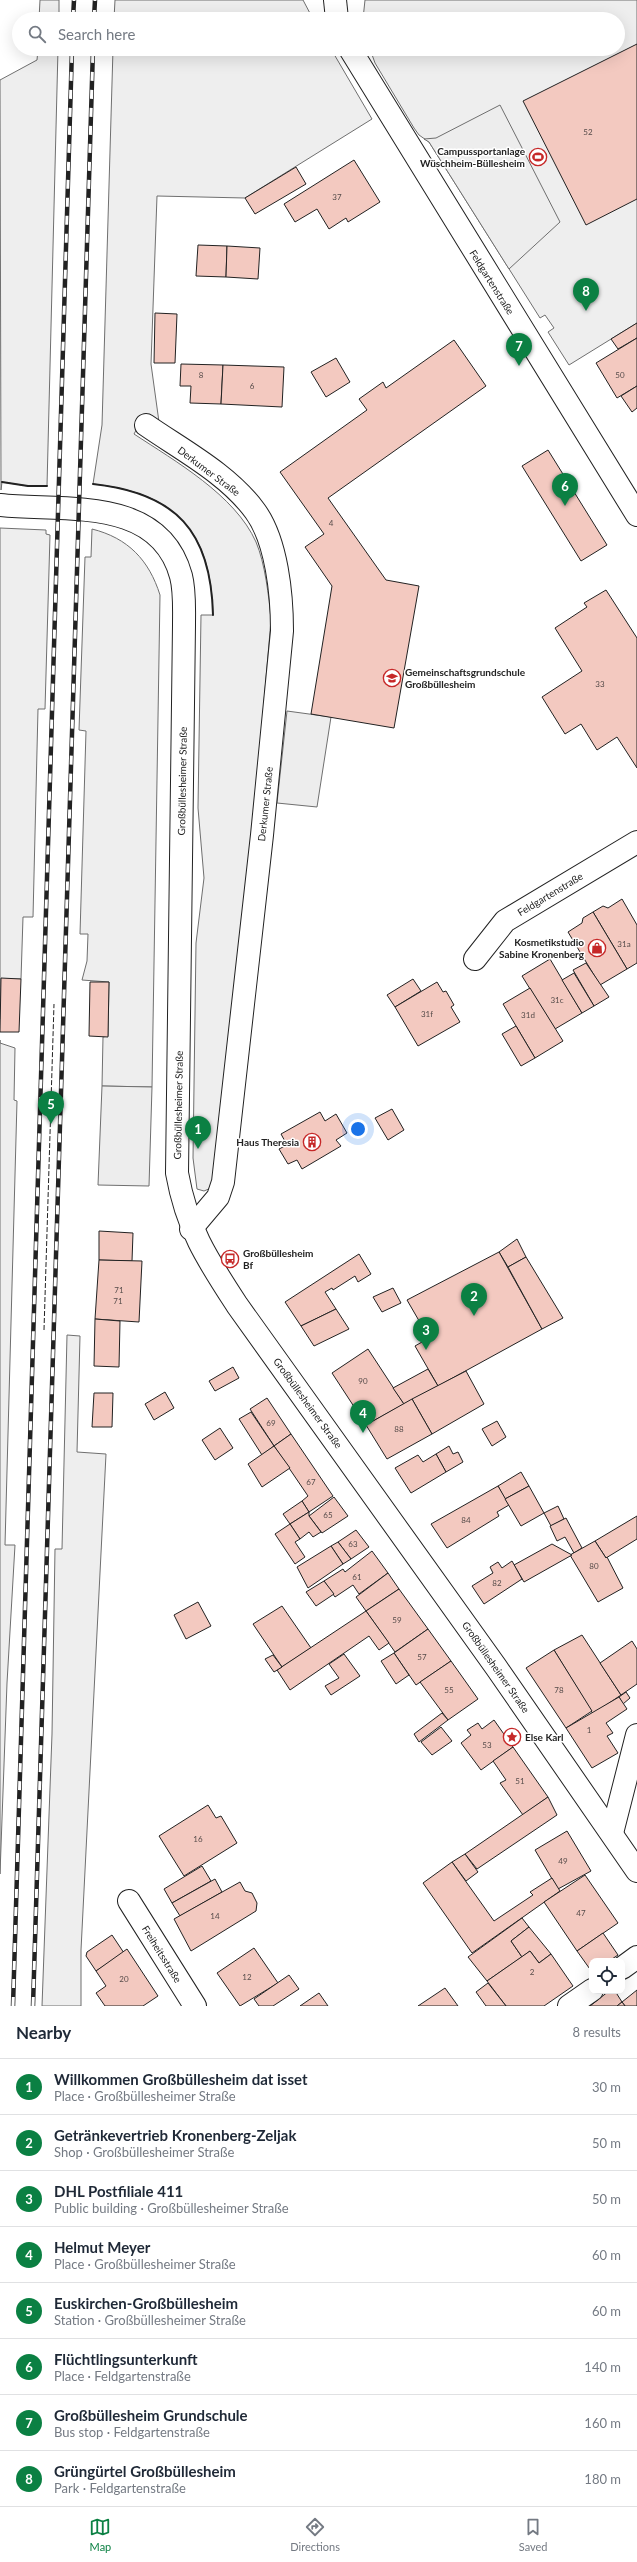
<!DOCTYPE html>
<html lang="en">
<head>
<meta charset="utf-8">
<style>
	:root { --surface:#fff; --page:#f2f2f3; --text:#1f2937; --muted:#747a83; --line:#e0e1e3; --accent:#0b8043 }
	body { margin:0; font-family:Lato,sans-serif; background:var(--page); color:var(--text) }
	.controls { position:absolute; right:12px; bottom:12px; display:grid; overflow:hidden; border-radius:8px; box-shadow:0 4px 16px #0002 }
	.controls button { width:36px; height:36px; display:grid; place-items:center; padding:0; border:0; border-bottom:1px solid var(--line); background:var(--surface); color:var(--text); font:20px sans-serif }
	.you { position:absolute; left:358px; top:1129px; width:14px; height:14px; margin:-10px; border:3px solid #fff; border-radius:50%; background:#1a73e8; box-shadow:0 0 0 6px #1a73e833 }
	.badge { display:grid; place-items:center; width:26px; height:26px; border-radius:50%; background:var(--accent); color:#fff; font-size:13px; font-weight:700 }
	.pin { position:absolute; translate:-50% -33px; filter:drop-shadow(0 1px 2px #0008) }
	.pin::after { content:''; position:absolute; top:21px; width:14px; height:12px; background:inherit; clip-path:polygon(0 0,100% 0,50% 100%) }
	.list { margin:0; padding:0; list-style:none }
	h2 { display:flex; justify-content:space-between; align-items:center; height:52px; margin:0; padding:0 16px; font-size:17px }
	h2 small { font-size:13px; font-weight:400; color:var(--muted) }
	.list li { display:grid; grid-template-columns:26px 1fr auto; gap:12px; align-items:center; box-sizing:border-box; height:56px; padding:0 16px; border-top:1px solid var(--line) }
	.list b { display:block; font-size:15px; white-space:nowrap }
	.list p { margin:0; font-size:13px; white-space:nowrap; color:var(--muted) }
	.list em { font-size:13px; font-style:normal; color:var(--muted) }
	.icon { flex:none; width:22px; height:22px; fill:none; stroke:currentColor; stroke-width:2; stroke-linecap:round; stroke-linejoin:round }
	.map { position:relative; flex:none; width:637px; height:2006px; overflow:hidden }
	.search { position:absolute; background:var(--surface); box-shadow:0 4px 16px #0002; left:12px; right:12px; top:12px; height:44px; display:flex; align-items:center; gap:10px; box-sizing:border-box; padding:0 14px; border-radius:22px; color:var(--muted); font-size:15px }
	.sheet { height:500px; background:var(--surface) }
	nav { display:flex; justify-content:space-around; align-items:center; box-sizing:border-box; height:56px; border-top:1px solid var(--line); background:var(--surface); font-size:11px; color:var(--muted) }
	nav a { display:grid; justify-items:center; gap:2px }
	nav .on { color:var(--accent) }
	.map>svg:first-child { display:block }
</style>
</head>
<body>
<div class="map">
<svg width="637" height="2006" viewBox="0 0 637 2006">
	<rect width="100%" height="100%" fill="#fff"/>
	<g fill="#eee" stroke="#6f6f6f">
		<polygon points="40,0 59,0 59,19 39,19"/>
		<polygon points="115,0 303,0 313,19 114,19"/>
		<polygon points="365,0 637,0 637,323 569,365 548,332 554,328 545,315 540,318 429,142 419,135 414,128 375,63 370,49 618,49 618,19 363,19"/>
		<polygon points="38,49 58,49 47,486 28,486 2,482 1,490 0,80 37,60"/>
		<path d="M113 49H331L372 119 245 198 157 196 151 364 159 422 145 414 134 434C175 461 235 495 256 542 265 563 269 597 271 620L256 795 215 1170 211 1188 204 1191 197 1189 193 1158 196 943 204 878 198 808 201 615H213C211 531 176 493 93 484L102 425Z"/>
		<polygon points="0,528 46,530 46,534 50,535 45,709 38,709 33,917 23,917 21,979 1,979 0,1019"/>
		<path d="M92 529C128 538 149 560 160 595L152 1087 102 1086 103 1037 108 1036 109 982 82 980 87 961 88 934H80L86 731 79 730 85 557H91Z"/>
		<polygon points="0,1040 0,1043 15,1048 14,1100 17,1101 5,1545 15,1545 7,1683 0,1874"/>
		<polygon points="67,1335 80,1336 77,1452 106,1454 81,1950 81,2006 42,2006 52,1734 55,1549 62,1549"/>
	</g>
	<g fill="#ededed" stroke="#6f6f6f">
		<polygon points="500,105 560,222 509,269 429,142 424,139 436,138"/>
		<polygon points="287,711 331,717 317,807 277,803"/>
		<polygon points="102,1086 152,1087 149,1186 98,1185"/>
	</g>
	<g fill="#f3c9c0" stroke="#222">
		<polygon points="637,44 637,199 586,225 523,101"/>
		<polygon points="354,160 380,202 348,222 346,218 329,229 317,209 295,222 284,204"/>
		<polygon points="296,167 306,184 255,214 245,198"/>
		<polygon points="198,245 227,246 226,277 196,276"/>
		<polygon points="227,246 260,248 258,279 226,277"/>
		<polygon points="155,313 177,314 175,363 154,363"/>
		<polygon points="637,323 637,338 618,349 611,339"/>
		<polygon points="637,338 637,386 617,398 596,363"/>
		<polygon points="454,340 486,386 328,498 386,580 419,586 394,728 311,714 332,586 305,547 324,534 280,472 367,410 359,399 383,382 386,388"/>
		<polygon points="336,358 350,382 326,397 311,372"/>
		<polygon points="181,364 223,365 221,404 190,403 191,386 180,386"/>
		<polygon points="223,365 284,367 282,407 221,404"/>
		<polygon points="637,386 637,408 632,412 621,396"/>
		<polygon points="548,450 607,545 581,561 522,466"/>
		<polygon points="606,590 637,638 637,768 617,737 597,750 581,724 565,734 542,697 582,671 555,628 587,607 584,603"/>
		<polygon points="622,899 637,925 637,963 627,969 593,912 603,906 608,908"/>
		<polygon points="593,912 627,969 600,985 568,932 582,923 583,918"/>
		<polygon points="550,959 582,1013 555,1029 522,976"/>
		<polygon points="586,963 609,997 594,1006 573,970"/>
		<polygon points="574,973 594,1006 582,1013 562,980"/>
		<polygon points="1,978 21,979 19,1032 0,1032"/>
		<polygon points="413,979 421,991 395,1007 387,995"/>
		<polygon points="90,982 109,982 108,1037 89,1036"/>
		<polygon points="437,982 443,992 446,991 454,1005 451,1007 460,1022 418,1046 395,1007"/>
		<polygon points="530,988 563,1041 535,1058 503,1004"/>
		<polygon points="516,1026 535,1058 521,1066 502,1034"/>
		<polygon points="392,1109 404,1130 388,1140 375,1118"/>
		<polygon points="320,1112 325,1121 336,1114 347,1133 336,1140 341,1146 302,1169 297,1160 288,1164 279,1149 287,1145 281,1134"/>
		<polygon points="99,1231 133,1233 132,1261 99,1260"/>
		<polygon points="517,1239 526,1257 508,1267 499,1252"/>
		<polygon points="499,1252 542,1329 438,1386 415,1346 429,1338 407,1300"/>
		<polygon points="359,1254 371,1274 358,1282 355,1276 333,1290 332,1288 325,1292 336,1309 301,1326 285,1302"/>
		<polygon points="526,1257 563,1318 542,1329 508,1267"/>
		<polygon points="99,1260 142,1261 139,1322 95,1319"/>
		<polygon points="393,1288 401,1303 382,1312 373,1297"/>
		<polygon points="336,1309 349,1329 314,1346 301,1326"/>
		<polygon points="95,1319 120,1321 119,1367 94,1366"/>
		<polygon points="368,1349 404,1404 366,1425 332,1373"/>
		<polygon points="233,1367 239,1378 215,1391 209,1381"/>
		<polygon points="428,1369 438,1386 404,1404 393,1388"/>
		<polygon points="466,1371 484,1404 432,1434 412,1399"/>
		<polygon points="165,1392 174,1408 154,1420 145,1404"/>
		<polygon points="94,1393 113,1393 112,1427 92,1427"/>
		<polygon points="267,1398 291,1434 274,1446 250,1409"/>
		<polygon points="412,1399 432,1434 387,1459 366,1425"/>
		<polygon points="251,1412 274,1446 262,1455 239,1419"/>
		<polygon points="497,1421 506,1437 492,1446 482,1429"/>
		<polygon points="220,1428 233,1448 215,1460 202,1440"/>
		<polygon points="291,1434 333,1496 309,1512 302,1501 308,1496 274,1446"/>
		<polygon points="274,1446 290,1468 262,1487 248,1464"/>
		<polygon points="449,1446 453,1454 458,1452 463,1462 446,1472 436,1454"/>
		<polygon points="436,1454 446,1472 411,1493 395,1468 418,1455 423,1462"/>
		<polygon points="521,1472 529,1486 505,1499 498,1486"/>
		<polygon points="498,1486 509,1505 497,1512 499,1516 447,1548 431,1524"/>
		<polygon points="529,1486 544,1513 521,1526 505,1499"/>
		<polygon points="334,1497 348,1516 322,1533 309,1516"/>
		<polygon points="302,1501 309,1512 290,1524 283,1514"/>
		<polygon points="558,1506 564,1519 551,1526 544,1513"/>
		<polygon points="309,1512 309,1516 321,1532 313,1537 309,1532 300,1539 290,1524"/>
		<polygon points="637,1516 637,1539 606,1558 595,1541"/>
		<polygon points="566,1518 582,1548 574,1553 565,1537 557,1541 550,1526"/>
		<polygon points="290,1524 300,1539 295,1542 305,1557 295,1564 275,1534"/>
		<polygon points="356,1530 369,1547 351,1559 338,1542"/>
		<polygon points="595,1541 606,1558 607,1557 623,1588 598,1602 570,1555"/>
		<polygon points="338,1542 351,1559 343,1564 331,1546"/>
		<polygon points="552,1544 572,1555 524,1582 514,1565"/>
		<polygon points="331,1546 343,1564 308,1588 297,1567"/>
		<polygon points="372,1551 388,1573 359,1594 353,1585 335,1597 324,1581 343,1569 345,1572"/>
		<polygon points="512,1561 522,1579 484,1604 472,1586 493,1573 490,1567 498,1562 502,1568"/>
		<polygon points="388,1573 399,1589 366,1611 356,1597"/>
		<polygon points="324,1581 334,1594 316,1606 306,1592"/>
		<polygon points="399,1589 428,1629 395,1652 366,1611"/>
		<polygon points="198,1602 211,1626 186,1639 174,1615"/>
		<polygon points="282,1606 311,1648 282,1667 253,1624"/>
		<polygon points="366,1611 389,1643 379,1650 369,1636 290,1690 277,1670"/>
		<polygon points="428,1629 451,1661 416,1685 394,1653"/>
		<polygon points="582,1635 621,1695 593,1714 554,1650"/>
		<polygon points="632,1641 637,1649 637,1684 621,1695 600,1663"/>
		<polygon points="554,1650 592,1711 566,1728 526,1668"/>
		<polygon points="394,1653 409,1675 396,1684 381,1661"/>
		<polygon points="344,1654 360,1676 331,1695 325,1686 339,1678 329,1664"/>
		<polygon points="273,1655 282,1667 274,1672 265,1659"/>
		<polygon points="451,1661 478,1699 448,1720 420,1682"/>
		<polygon points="626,1692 630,1698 623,1704 619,1697"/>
		<polygon points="619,1697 627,1709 606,1723 613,1733 607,1736 618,1753 592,1768 566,1728"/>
		<polygon points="442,1713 448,1720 419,1742 414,1734"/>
		<polygon points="494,1720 513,1747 481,1770 461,1743 471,1735 467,1730 478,1723 482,1729"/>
		<polygon points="441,1727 452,1741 432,1755 421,1742"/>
		<polygon points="513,1747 548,1797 523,1815 500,1783 506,1780 493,1761"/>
		<polygon points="548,1797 557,1815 477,1869 465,1854"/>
		<polygon points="208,1805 216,1818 221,1816 237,1843 184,1876 159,1836"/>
		<polygon points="567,1831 591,1871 558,1889 535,1850"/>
		<polygon points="465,1854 478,1872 466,1881 452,1862"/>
		<polygon points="452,1862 494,1921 533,1895 530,1892 552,1878 560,1891 472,1953 423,1883"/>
		<polygon points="202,1866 211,1881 172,1903 164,1889"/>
		<polygon points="585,1875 618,1923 577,1951 544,1902"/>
		<polygon points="215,1879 222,1892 180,1916 172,1903"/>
		<polygon points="240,1882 245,1891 252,1893 257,1903 256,1911 191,1951 174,1919"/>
		<polygon points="522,1918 529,1927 511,1941 522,1957 487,1981 468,1957"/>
		<polygon points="529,1927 551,1954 539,1963 530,1951 522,1957 511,1941"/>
		<polygon points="603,1933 618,1955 609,1961 592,1961 592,1972 577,1951"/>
		<polygon points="112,1935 124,1953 96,1971 86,1956 87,1952"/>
		<polygon points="254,1948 278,1983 240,2006 217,1973"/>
		<polygon points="127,1949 158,1996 143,2006 105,2006 96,1993 106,1986 96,1971"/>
		<polygon points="530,1951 539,1963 551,1954 573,1986 544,2006 506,2006 487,1981"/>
		<polygon points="289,1975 299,1989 273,2006 259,2006 254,1999"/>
		<polygon points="488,1983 506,2006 486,2006 476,1992"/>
		<polygon points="445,1988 458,2006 418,2006"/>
		<polygon points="637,1990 637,2006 625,2006 622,2002"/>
		<polygon points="609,1991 615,1991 622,2002 617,2006 590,2006"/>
		<polygon points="319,1993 328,2006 300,2006"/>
		<polygon points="622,2002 625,2006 617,2006"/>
	</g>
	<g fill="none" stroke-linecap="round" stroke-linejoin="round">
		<defs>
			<g id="street">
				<polyline points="335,0 337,19"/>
				<polyline points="350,49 637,515"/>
				<path d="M146 425C182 450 228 474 255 511 277 541 282 595 282 631L262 835 223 1182 218 1197 191 1229"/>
				<polyline points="475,959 505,921 637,842"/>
				<polyline points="612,1833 637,1735"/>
				<polyline points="129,1901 195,2006"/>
				<polyline points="622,1968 637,1957"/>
				<polyline points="569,2006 592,1990"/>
			</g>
			<path id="secondary" d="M0 505C63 512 159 495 181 576 185 591 184 609 184 625L177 1173C187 1229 207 1259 237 1305L496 1667 637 1871"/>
		</defs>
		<use href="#street" stroke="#222" stroke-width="24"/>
		<use href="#secondary" stroke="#222" stroke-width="24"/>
		<use href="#street" stroke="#fff" stroke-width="22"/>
		<use href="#secondary" stroke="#fff" stroke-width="22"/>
		<defs>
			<g id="rail">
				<polyline points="73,19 74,0"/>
				<polyline points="94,19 95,0"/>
				<polyline points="13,2006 72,49"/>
				<polyline points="33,2006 93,49"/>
			</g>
		</defs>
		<use href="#rail" stroke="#222" stroke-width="4.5"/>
		<use href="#rail" stroke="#fff" stroke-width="3" stroke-dasharray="9" stroke-linecap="butt"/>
		<polyline stroke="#222" stroke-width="1" stroke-dasharray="5 2" stroke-linecap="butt" points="44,1330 54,1004"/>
		<g stroke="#222" stroke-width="2">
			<polyline points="2,482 28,486 47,486"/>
			<path d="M93 484C176 493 211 531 213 615"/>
		</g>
	</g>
	<defs>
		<symbol id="stadium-ring" viewBox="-11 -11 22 22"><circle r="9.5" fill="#fff" stroke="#c62828" stroke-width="1.5"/><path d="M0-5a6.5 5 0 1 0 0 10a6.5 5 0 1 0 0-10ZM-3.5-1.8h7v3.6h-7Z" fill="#c62828"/></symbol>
		<symbol id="school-ring" viewBox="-11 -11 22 22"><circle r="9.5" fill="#fff" stroke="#c62828" stroke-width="1.5"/><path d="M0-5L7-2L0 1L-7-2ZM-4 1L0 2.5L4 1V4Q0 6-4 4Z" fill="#c62828"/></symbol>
		<symbol id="shop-ring" viewBox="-11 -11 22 22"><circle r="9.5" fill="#fff" stroke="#c62828" stroke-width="1.5"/><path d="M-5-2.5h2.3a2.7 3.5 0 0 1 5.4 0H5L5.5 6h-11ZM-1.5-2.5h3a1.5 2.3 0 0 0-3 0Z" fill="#c62828"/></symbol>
		<symbol id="building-ring" viewBox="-11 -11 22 22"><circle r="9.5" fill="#fff" stroke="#c62828" stroke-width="1.5"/><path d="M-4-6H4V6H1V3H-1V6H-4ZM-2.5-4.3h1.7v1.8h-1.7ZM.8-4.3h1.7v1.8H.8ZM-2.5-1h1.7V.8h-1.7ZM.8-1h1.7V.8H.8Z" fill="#c62828"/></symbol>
		<symbol id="bus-ring" viewBox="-11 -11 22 22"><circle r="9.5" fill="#fff" stroke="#c62828" stroke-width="1.5"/><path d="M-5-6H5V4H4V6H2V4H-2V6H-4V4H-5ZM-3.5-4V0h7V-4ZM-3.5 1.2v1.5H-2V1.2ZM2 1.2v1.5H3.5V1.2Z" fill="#c62828"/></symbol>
		<symbol id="sight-ring" viewBox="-11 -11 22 22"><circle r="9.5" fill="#fff" stroke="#c62828" stroke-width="1.5"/><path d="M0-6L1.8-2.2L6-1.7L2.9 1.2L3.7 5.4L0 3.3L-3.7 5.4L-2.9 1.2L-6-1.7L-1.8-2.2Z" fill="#c62828"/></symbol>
	</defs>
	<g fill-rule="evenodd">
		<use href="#stadium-ring" x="528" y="147" width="20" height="20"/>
		<use href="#school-ring" x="382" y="668" width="20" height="20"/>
		<use href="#shop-ring" x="587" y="938" width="20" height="20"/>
		<use href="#building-ring" x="302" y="1132" width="20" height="20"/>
		<use href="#bus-ring" x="220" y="1249" width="20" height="20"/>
		<use href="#sight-ring" x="502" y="1727" width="20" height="20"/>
	</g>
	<g text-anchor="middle" stroke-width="3" stroke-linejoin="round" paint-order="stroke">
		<g font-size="8" fill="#564c4a">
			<text x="588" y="135">52</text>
			<text x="337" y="200">37</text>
			<text x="201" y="378">8</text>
			<text x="620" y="378">50</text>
			<text x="252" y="389">6</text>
			<text x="331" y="526">4</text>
			<text x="600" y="687">33</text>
			<text x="624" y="947">31a</text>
			<text x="557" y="1003">31c</text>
			<text x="427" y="1017">31f</text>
			<text x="528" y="1018">31d</text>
			<text x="119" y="1293">71</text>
			<text x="118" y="1304">71</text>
			<text x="363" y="1384">90</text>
			<text x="271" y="1426">69</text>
			<text x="399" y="1432">88</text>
			<text x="311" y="1485">67</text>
			<text x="328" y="1518">65</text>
			<text x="466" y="1523">84</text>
			<text x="353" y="1547">63</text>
			<text x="594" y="1569">80</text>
			<text x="357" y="1580">61</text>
			<text x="497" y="1586">82</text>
			<text x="397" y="1623">59</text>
			<text x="422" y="1660">57</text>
			<text x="449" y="1693">55</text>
			<text x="559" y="1693">78</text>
			<text x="589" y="1733">1</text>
			<text x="487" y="1748">53</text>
			<text x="520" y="1784">51</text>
			<text x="198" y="1842">16</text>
			<text x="563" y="1864">49</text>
			<text x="581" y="1916">47</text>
			<text x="215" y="1919">14</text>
			<text x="532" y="1975">2</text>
			<text x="247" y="1980">12</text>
			<text x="124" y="1982">20</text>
		</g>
		<g font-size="10" font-weight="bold" fill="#222" stroke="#fff" text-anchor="end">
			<text x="525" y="155">Campussportanlage<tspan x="525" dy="12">Wüschheim-Büllesheim</tspan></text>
			<text x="405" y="676" text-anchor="start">Gemeinschaftsgrundschule<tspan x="405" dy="12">Großbüllesheim</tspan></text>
			<text x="584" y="946">Kosmetikstudio<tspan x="584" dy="12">Sabine Kronenberg</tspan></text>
			<text x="299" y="1146">Haus Theresia</text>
			<text x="243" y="1257" text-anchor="start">Großbüllesheim<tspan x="243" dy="12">Bf</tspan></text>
			<text x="525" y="1741" text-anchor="start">Else Karl</text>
		</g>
		<g font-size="10" fill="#222" stroke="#fff">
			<text transform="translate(492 282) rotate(58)" y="4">Feldgartenstraße</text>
			<text transform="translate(209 471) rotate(37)" y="4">Derkumer Straße</text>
			<text transform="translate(182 781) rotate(-89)" y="4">Großbüllesheimer Straße</text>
			<text transform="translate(265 804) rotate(-84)" y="4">Derkumer Straße</text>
			<text transform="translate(550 894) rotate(-31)" y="4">Feldgartenstraße</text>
			<text transform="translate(178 1105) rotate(-89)" y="4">Großbüllesheimer Straße</text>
			<text transform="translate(308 1403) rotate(54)" y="4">Großbüllesheimer Straße</text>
			<text transform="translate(496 1667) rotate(55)" y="4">Großbüllesheimer Straße</text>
			<text transform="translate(162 1954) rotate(58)" y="4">Freiheitsstraße</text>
		</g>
	</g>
</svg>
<div class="controls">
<button><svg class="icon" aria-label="locate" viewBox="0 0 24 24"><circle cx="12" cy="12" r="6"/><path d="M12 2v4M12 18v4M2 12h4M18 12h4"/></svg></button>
</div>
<div class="you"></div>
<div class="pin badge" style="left:198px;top:1149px">1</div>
<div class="pin badge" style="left:474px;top:1316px">2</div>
<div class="pin badge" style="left:426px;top:1350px">3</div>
<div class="pin badge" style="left:363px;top:1433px">4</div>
<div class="pin badge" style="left:51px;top:1124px">5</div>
<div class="pin badge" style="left:565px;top:506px">6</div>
<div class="pin badge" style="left:519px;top:366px">7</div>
<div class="pin badge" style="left:586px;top:311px">8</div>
<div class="search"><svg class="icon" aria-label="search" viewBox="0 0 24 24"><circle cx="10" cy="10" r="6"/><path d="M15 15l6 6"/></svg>Search here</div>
</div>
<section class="sheet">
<h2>Nearby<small>8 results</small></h2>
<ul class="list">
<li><span class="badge">1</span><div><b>Willkommen Großbüllesheim dat isset</b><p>Place · Großbüllesheimer Straße</p></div><em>30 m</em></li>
<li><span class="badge">2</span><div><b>Getränkevertrieb Kronenberg-Zeljak</b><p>Shop · Großbüllesheimer Straße</p></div><em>50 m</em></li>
<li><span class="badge">3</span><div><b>DHL Postfiliale 411</b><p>Public building · Großbüllesheimer Straße</p></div><em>50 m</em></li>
<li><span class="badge">4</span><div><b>Helmut Meyer</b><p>Place · Großbüllesheimer Straße</p></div><em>60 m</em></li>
<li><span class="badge">5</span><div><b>Euskirchen-Großbüllesheim</b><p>Station · Großbüllesheimer Straße</p></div><em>60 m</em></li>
<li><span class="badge">6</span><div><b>Flüchtlingsunterkunft</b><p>Place · Feldgartenstraße</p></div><em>140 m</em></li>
<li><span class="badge">7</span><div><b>Großbüllesheim Grundschule</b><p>Bus stop · Feldgartenstraße</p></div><em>160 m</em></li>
<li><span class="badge">8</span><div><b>Grüngürtel Großbüllesheim</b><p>Park · Feldgartenstraße</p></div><em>180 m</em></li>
</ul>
</section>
<nav>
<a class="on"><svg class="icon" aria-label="map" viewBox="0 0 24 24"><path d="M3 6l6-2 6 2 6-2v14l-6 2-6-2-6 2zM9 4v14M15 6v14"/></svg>Map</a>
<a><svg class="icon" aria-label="directions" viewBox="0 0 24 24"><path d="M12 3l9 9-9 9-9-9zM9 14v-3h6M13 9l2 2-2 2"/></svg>Directions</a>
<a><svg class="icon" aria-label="saved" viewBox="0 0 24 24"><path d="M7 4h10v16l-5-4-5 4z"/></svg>Saved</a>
</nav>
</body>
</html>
